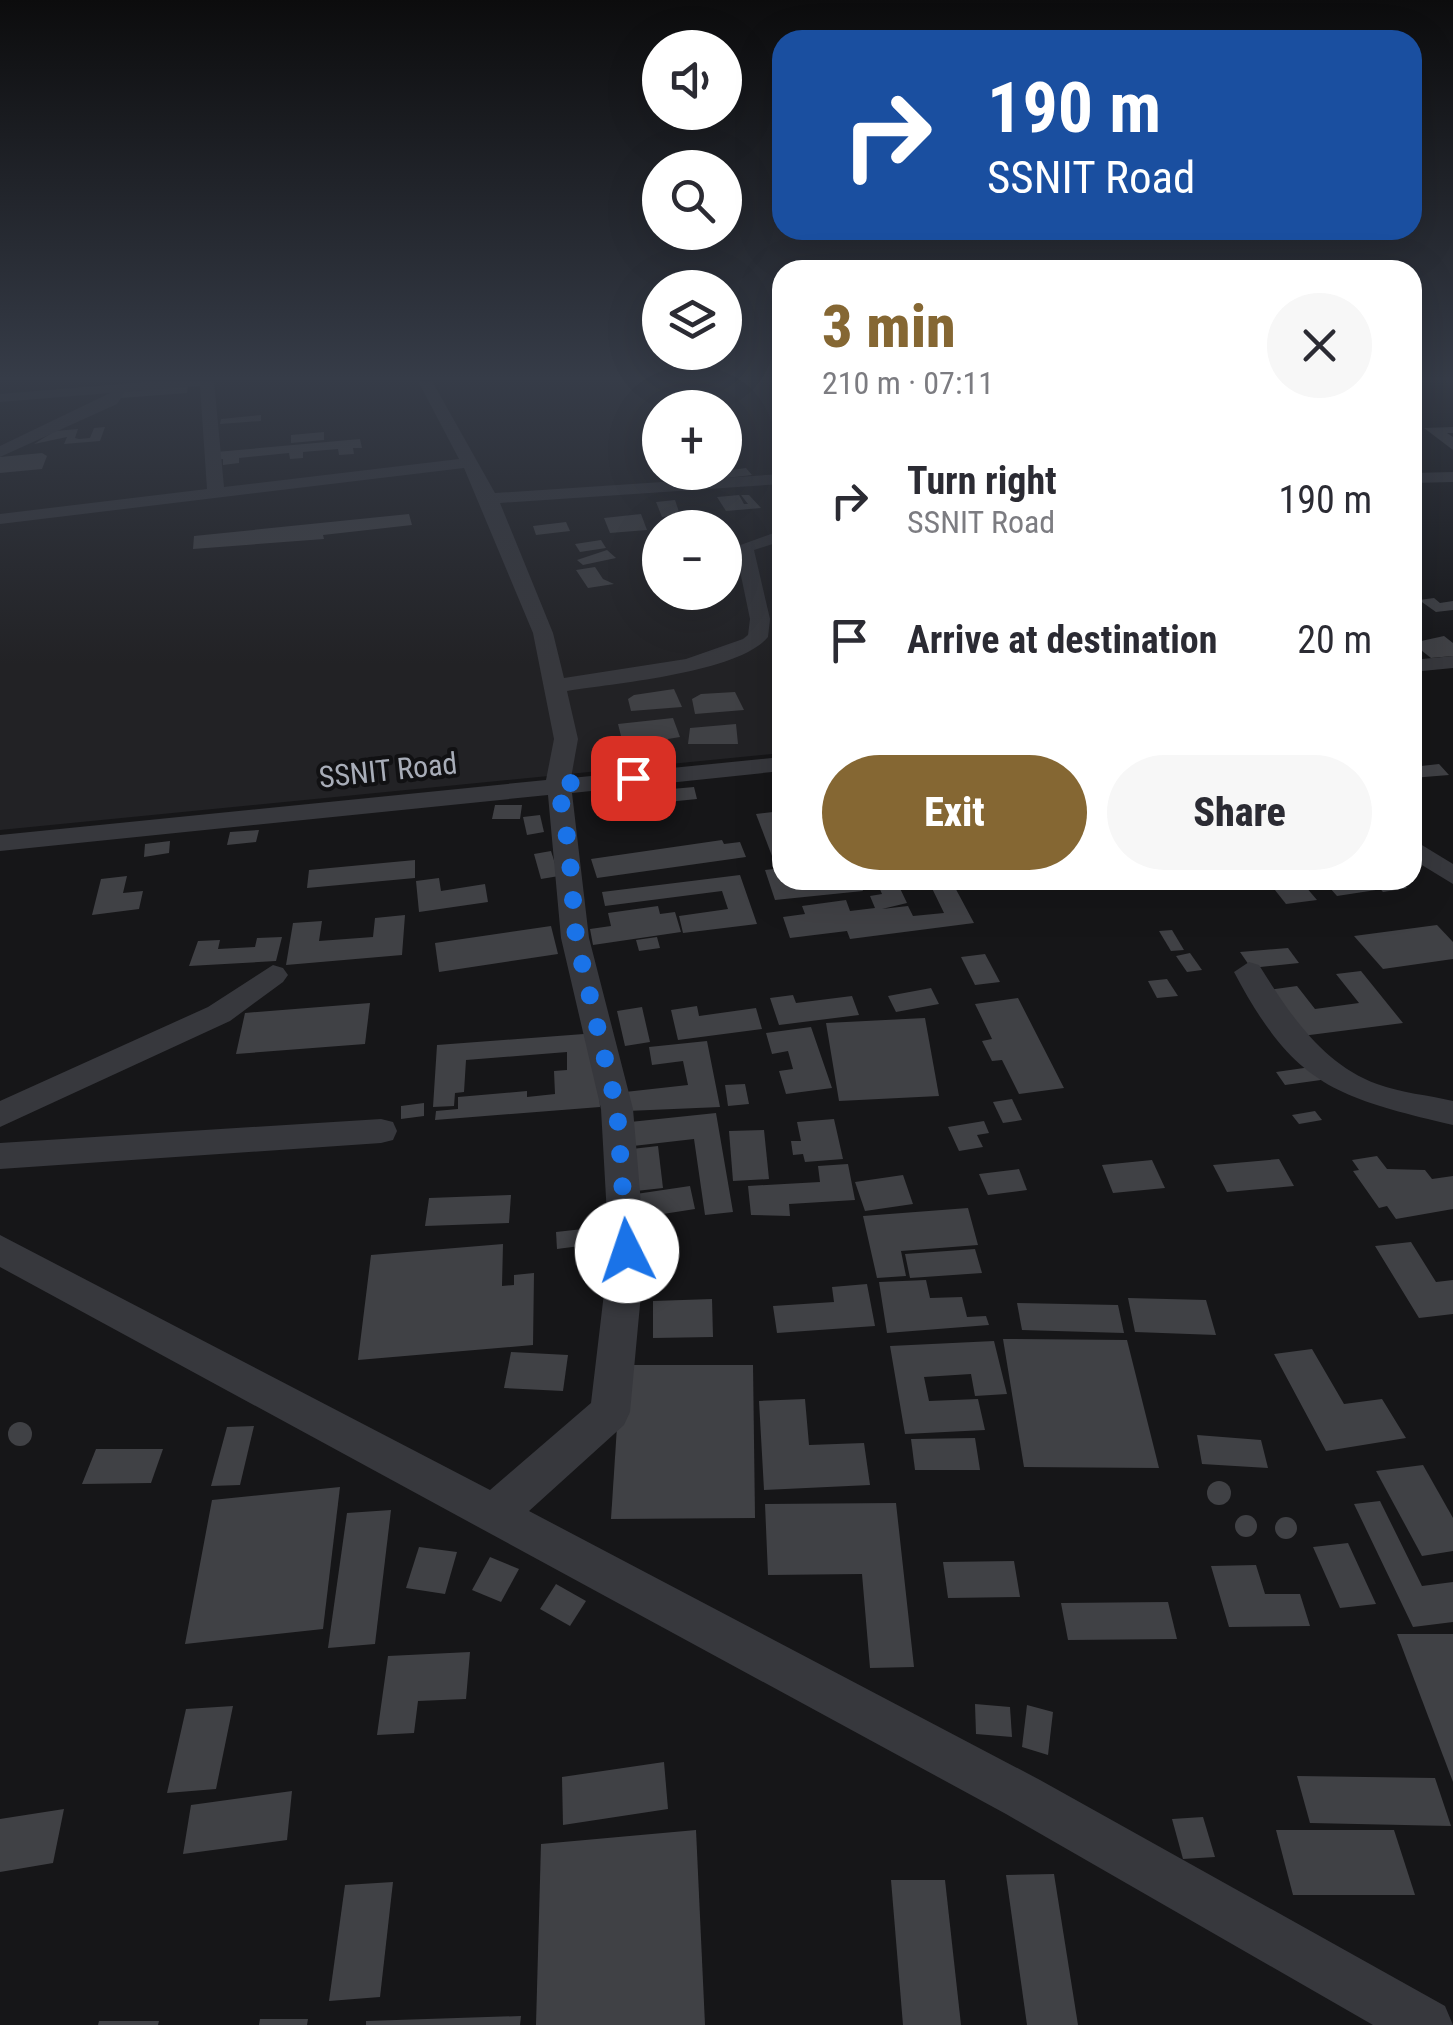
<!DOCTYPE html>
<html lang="en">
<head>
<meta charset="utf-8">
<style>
	body { margin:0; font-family:"Roboto Condensed",sans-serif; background:#f7f7f7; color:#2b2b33; height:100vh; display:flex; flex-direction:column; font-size:38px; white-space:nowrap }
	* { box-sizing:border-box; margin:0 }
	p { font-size:32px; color:#7c7c81 }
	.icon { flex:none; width:55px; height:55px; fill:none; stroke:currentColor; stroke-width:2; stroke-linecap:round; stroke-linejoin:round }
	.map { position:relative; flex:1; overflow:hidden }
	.details { position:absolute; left:772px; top:260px; width:650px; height:630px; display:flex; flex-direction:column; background:#fff; border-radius:30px; box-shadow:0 10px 40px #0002 }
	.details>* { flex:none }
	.guide { position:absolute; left:772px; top:30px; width:650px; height:210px; border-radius:30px; box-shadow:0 10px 40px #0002; background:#1a4fa0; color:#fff; overflow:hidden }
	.controls { position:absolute; left:642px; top:30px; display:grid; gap:20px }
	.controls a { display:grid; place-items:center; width:100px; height:100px; border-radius:50%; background:#fff; box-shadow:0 10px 40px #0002; font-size:50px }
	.pin { position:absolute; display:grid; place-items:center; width:85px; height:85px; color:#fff; margin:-42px; border-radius:20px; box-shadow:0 5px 15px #0006 }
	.me { position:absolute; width:110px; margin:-55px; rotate:356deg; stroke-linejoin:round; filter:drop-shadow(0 0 8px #0008) }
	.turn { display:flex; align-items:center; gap:35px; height:210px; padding:0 50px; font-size:45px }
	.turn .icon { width:130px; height:130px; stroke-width:2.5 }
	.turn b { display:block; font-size:70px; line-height:85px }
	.round { display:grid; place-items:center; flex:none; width:105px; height:105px; border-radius:52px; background:#f7f7f7 }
	.overview { display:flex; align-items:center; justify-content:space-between; height:170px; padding:0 50px }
	h1 { font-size:60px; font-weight:800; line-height:75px; color:#856733 }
	.button { display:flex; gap:20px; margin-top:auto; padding:20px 50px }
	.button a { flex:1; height:115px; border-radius:60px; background:#856733; color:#fff; font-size:40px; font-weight:800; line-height:115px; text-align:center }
	.button a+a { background:#f7f7f7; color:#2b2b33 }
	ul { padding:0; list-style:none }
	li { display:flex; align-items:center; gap:30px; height:140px; padding:0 50px }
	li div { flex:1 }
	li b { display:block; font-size:38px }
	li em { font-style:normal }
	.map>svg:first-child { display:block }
</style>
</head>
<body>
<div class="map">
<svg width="1453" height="2025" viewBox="0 0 1453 2025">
	<rect width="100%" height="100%" fill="#161618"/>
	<!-- built -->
	<path fill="#222225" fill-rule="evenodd" d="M 0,381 L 782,381 L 782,753 L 0,830 ZM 660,408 L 725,408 L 725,472 L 660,472 ZM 660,528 L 725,528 L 725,592 L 660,592 Z"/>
	<!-- building -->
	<g fill="#404145">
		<polygon points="188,386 187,393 121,398 122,392"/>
		<polygon points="261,415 261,421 220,424 221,419"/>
		<polygon points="105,427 100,441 64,444 67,437 34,444 55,431 78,429 75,438 79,439 90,438 94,428"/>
		<polygon points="1453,427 1453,433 1447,433 1453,437 1453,450 1424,428"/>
		<polygon points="324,432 324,440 291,443 291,435"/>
		<polygon points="360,439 362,448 353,448 354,454 339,455 338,449 303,452 303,458 290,459 289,453 239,458 239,463 223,465 223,459 216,460 216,452"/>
		<polygon points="42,453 47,456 42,469 0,473 0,457"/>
		<polygon points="746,468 752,475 701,481 696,475"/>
		<polygon points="739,495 744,504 748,504 741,495 749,495 761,508 726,511 717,497"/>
		<polygon points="675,500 680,515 662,517 656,502"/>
		<polygon points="409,514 412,525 323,535 324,539 193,549 194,536"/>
		<polygon points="641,514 647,530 610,533 604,518"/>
		<polygon points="566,522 570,531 536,535 533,526"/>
		<polygon points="601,540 606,548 580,552 575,544"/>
		<polygon points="607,550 616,558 583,565 577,560"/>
		<polygon points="595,567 603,579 614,584 588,588 576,570"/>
		<polygon points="1434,598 1440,603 1453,601 1453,610 1436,612 1419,600"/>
		<polygon points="1444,636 1453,643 1453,656 1431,658 1412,643"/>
		<polygon points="674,689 682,707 631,711 628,699 634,695"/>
		<polygon points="735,692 744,710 695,714 692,699 701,694"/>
		<polygon points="673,718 680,737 632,745 631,739 622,740 618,724"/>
		<polygon points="736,724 738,744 688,744 690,728"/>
		<polygon points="1412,757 1421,766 1439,764 1449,775 1412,778"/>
		<polygon points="694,787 697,799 618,807 615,794"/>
		<polygon points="495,805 522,805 520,819 492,819"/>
		<polygon points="782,811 782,855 772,856 756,814"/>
		<polygon points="540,815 544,832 527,835 523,817"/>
		<polygon points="259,830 256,842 227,845 230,832"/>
		<polygon points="722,840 724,844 740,842 746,857 597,878 591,859"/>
		<polygon points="170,841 169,853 144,857 145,844"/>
		<polygon points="551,851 559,876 541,879 534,854"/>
		<polygon points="415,860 415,878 307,888 309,870"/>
		<polygon points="782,868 782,880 859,880 863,891 775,900 765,870"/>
		<polygon points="740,875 757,924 683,933 679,916 728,909 722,891 605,906 602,892"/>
		<polygon points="127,876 123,893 143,891 139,909 92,915 101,879"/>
		<polygon points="439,878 441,891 485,884 488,902 419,912 416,881"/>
		<polygon points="876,880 896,880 907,903 882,909 908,906 913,916 944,913 928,880 951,880 974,923 850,939 847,931 790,938 783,917 805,914 802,906 846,900 850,911 875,908 870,896 882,894"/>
		<polygon points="1267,880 1300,880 1317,900 1286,904"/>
		<polygon points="1323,880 1366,880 1376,890 1337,896"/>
		<polygon points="1372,880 1399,880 1407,888 1383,892"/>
		<polygon points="658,906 660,914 675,912 681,932 593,945 590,929 611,926 608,913"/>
		<polygon points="405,915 402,955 286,965 293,923 322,921 319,941 373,937 375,918"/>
		<polygon points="1437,925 1453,942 1453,959 1383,969 1354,936"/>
		<polygon points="551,926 558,954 439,972 435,943"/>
		<polygon points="1172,930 1184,950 1171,951 1159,931"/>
		<polygon points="282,937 276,961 189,966 198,941 220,940 218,949 255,947 257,938"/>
		<polygon points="657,937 660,948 639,951 636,940"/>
		<polygon points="1288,948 1299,963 1251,968 1240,952"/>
		<polygon points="1190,953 1202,970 1187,972 1176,956"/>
		<polygon points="985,954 1000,982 975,985 961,957"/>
		<polygon points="1361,971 1403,1023 1302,1036 1268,990 1297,986 1315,1009 1359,1003 1336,974"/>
		<polygon points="1167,979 1178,996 1157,998 1148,981"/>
		<polygon points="931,988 939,1004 896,1012 888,996"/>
		<polygon points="793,995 796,1003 852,996 859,1015 779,1025 770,998"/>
		<polygon points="1018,998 1064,1088 1019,1094 1002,1060 992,1061 982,1041 992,1039 975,1004"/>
		<polygon points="370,1003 365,1044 236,1054 245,1013"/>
		<polygon points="697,1006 699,1016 756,1008 762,1029 678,1040 671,1010"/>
		<polygon points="642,1007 650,1042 625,1046 617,1011"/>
		<polygon points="925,1018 939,1096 839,1101 826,1023"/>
		<polygon points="811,1027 832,1088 786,1094 779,1071 793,1069 788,1051 772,1054 766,1033"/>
		<polygon points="597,1033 600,1107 435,1120 436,1111 458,1109 458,1097 527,1091 527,1097 555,1094 554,1071 567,1070 567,1052 466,1060 464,1092 455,1093 454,1106 433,1107 437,1045"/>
		<polygon points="707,1041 720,1107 627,1111 625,1092 688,1085 683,1061 652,1065 649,1047"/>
		<polygon points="1318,1066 1328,1079 1285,1085 1276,1072"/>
		<polygon points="745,1084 749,1104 728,1106 725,1085"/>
		<polygon points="1012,1099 1022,1120 1003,1123 993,1102"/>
		<polygon points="424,1103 424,1116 401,1119 401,1106"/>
		<polygon points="1315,1111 1322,1120 1299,1124 1292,1115"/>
		<polygon points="716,1113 733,1212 705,1215 694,1139 633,1146 630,1122"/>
		<polygon points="834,1119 843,1159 805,1162 803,1154 793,1155 791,1141 801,1141 797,1122"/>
		<polygon points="984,1121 989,1133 977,1135 983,1147 959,1151 948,1127"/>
		<polygon points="764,1130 769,1179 733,1181 729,1131"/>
		<polygon points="658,1146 663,1188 627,1192 623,1150"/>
		<polygon points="1377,1156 1387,1169 1425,1170 1432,1179 1453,1176 1453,1209 1396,1219 1387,1206 1379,1208 1353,1171 1359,1170 1352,1160"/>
		<polygon points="1279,1159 1294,1186 1227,1192 1213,1165"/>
		<polygon points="1152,1160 1165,1188 1113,1193 1102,1165"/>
		<polygon points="848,1164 855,1200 789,1204 790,1216 751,1215 748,1186 820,1182 818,1166"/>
		<polygon points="1019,1169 1027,1190 988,1195 979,1174"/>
		<polygon points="903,1175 913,1204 865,1211 855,1182"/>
		<polygon points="690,1186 695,1209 663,1214 664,1221 641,1225 636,1194"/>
		<polygon points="511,1195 509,1223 425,1226 429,1198"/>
		<polygon points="968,1208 978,1245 901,1251 906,1276 877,1278 863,1216"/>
		<polygon points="601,1227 603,1243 557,1249 556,1232"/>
		<polygon points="1411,1242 1436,1282 1453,1280 1453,1314 1419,1318 1375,1246"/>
		<polygon points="503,1244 502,1286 514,1285 514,1275 534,1273 533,1345 358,1360 371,1255"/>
		<polygon points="975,1249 982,1273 910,1278 905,1254"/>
		<polygon points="926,1280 930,1298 962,1297 967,1317 986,1316 989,1325 887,1333 879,1282"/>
		<polygon points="867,1284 875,1326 777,1333 773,1306 834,1302 832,1287"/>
		<polygon points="1128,1298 1206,1300 1216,1335 1135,1332"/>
		<polygon points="712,1299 713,1337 653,1338 653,1301"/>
		<polygon points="1017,1303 1118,1305 1124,1333 1022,1330"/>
		<polygon points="1003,1339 1127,1340 1159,1468 1024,1467"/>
		<polygon points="994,1341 1007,1394 975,1396 971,1374 924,1377 929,1401 978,1399 985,1430 905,1434 890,1346"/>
		<polygon points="1312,1349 1344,1404 1382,1399 1406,1438 1326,1451 1274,1354"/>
		<polygon points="511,1352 568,1355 563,1391 504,1388"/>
		<polygon points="621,1365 753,1365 755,1518 611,1519"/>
		<polygon points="805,1399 809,1445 864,1443 870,1485 764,1490 759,1401"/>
		<circle cx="20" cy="1434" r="12"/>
		<polygon points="254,1426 240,1485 211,1486 227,1427"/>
		<polygon points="1197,1435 1261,1440 1268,1468 1202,1464"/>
		<polygon points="975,1438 980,1470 915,1470 911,1439"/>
		<polygon points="96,1449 163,1449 151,1483 82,1484"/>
		<polygon points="1423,1465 1453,1518 1453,1551 1422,1556 1376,1471"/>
		<circle cx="1219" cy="1493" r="12"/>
		<polygon points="340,1487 323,1629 185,1644 212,1500"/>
		<polygon points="1380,1501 1422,1586 1453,1582 1453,1622 1413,1627 1354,1504"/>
		<polygon points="896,1503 914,1667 870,1668 862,1574 768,1575 765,1504"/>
		<polygon points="391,1510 375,1644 328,1648 347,1513"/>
		<circle cx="1246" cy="1526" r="11"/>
		<circle cx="1286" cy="1528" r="11"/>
		<polygon points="1348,1543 1376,1604 1340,1608 1313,1547"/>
		<polygon points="419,1547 457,1552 445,1594 406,1588"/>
		<polygon points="490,1557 519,1569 501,1602 472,1590"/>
		<polygon points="1014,1561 1020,1597 948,1598 943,1562"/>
		<polygon points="1256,1565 1265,1594 1300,1594 1310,1626 1229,1627 1211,1566"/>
		<polygon points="556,1584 586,1601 570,1626 540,1609"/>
		<polygon points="1168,1602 1177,1639 1068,1640 1061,1603"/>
		<polygon points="1397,1634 1453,1634 1453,1782"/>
		<polygon points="470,1652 466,1699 418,1701 414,1733 377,1735 388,1656"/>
		<polygon points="975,1704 1010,1707 1012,1737 976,1734"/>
		<polygon points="1027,1705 1053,1712 1048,1755 1022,1747"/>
		<polygon points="233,1706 216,1789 167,1793 186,1709"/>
		<polygon points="664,1762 668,1809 563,1825 562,1777"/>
		<polygon points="1297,1776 1435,1778 1451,1826 1310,1823"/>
		<polygon points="292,1791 287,1840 183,1854 191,1805"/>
		<polygon points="64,1809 53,1863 0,1872 0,1819"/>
		<polygon points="1203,1817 1215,1857 1183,1859 1172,1819"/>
		<polygon points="696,1830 705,2025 536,2025 541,1844"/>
		<polygon points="1276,1830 1394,1830 1415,1895 1293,1895"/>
		<polygon points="1054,1874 1078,2025 1027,2025 1006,1875"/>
		<polygon points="891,1880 945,1880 961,2025 903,2025"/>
		<polygon points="393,1882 380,1997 329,2001 345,1885"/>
		<polygon points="521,2016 520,2025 366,2025 366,2021"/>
		<polygon points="260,2019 308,2019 307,2025 259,2025"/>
		<polygon points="99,2021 159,2021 158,2025 98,2025"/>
	</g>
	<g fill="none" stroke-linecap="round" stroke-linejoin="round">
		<!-- street -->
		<g fill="#37383d" fill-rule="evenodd">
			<path d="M 157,381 L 214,381 L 224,487 L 459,459 L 418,381 L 432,381 L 495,493 L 782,474 L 782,484 L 500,503 L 553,633 L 564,678 L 686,659 L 743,639 L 748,635 L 750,619 L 735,547 L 782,530 L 782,541 L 754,550 L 770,619 L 768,637 C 738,673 614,683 567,691 L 578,739 L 571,778 L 782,757 L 782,771 L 572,793 L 589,938 L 633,1109 L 645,1251 L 630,1412 L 624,1425 L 529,1511 L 1040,1780 L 1445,2006 L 1453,2025 L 1373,2025 L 1006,1814 L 0,1267 L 0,1235 L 490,1490 L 591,1403 L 609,1251 L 601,1109 L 561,938 L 548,795 L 0,851 L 0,835 L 546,780 L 554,739 L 533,633 L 464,468 L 0,524 L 0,514 L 207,489 L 200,386 L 125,392 L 117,404 L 0,457 L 0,446 L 110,393 L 0,402 L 0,394 Z"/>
			<polygon points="1453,472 1453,482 1412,483 1412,473"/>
			<polygon points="1453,656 1453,668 1412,672 1412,660"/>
			<polygon points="1412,839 1453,864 1453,884 1412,859"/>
			<path d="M 1249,962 L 1259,965 C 1289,1013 1322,1064 1377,1084 C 1401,1093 1428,1095 1453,1101 L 1453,1125 C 1336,1097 1294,1086 1234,972 Z"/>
			<polygon points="273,965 283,968 288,975 283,982 230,1021 0,1127 0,1101 208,1007"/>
			<polygon points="381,1119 393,1122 397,1131 393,1140 381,1143 0,1169 0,1143"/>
		</g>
	</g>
	<!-- sky -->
	<linearGradient id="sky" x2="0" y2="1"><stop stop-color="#0c0c0d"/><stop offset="0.57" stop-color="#363c48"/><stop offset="1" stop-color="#363c48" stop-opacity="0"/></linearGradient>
	<rect width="1453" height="664" fill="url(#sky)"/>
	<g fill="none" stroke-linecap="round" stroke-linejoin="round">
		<!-- route -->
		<polyline stroke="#1a73e8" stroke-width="18" stroke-dasharray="0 32.4" points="627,1251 617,1109 576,938 569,849 558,784 633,778"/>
	</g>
	<g text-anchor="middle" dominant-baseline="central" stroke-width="8" stroke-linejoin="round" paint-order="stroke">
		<!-- street labels -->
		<g font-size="30" fill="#a8adb8" stroke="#111113">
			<text transform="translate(388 770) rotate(-6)">SSNIT Road</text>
		</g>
	</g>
</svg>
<div class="controls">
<a><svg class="icon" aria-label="sound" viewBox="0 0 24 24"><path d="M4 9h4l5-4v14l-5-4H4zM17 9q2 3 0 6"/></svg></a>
<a><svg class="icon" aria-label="search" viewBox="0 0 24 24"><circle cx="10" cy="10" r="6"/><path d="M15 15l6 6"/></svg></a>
<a><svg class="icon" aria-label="layers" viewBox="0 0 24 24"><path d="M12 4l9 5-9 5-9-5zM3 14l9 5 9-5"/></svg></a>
<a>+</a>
<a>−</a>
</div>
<div class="pin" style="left:633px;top:778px;background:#d93025"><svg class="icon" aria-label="arrive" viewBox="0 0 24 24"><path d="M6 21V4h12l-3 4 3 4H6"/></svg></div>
<svg class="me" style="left:627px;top:1251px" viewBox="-20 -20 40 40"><circle r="19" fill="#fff"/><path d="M0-13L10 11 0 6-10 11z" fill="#1a73e8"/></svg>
<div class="guide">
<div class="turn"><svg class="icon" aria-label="right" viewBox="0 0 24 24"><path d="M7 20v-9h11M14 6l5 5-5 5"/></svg><div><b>190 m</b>SSNIT Road</div></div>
</div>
<section class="details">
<div class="overview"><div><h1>3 min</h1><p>210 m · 07:11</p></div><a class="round"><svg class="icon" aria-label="close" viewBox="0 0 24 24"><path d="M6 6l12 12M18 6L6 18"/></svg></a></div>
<ul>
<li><svg class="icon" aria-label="right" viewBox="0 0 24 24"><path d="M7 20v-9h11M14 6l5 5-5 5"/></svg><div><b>Turn right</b><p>SSNIT Road</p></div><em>190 m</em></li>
<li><svg class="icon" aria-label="arrive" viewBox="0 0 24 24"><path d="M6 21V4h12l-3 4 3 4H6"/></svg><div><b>Arrive at destination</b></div><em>20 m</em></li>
</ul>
<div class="button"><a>Exit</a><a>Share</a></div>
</section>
</div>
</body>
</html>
